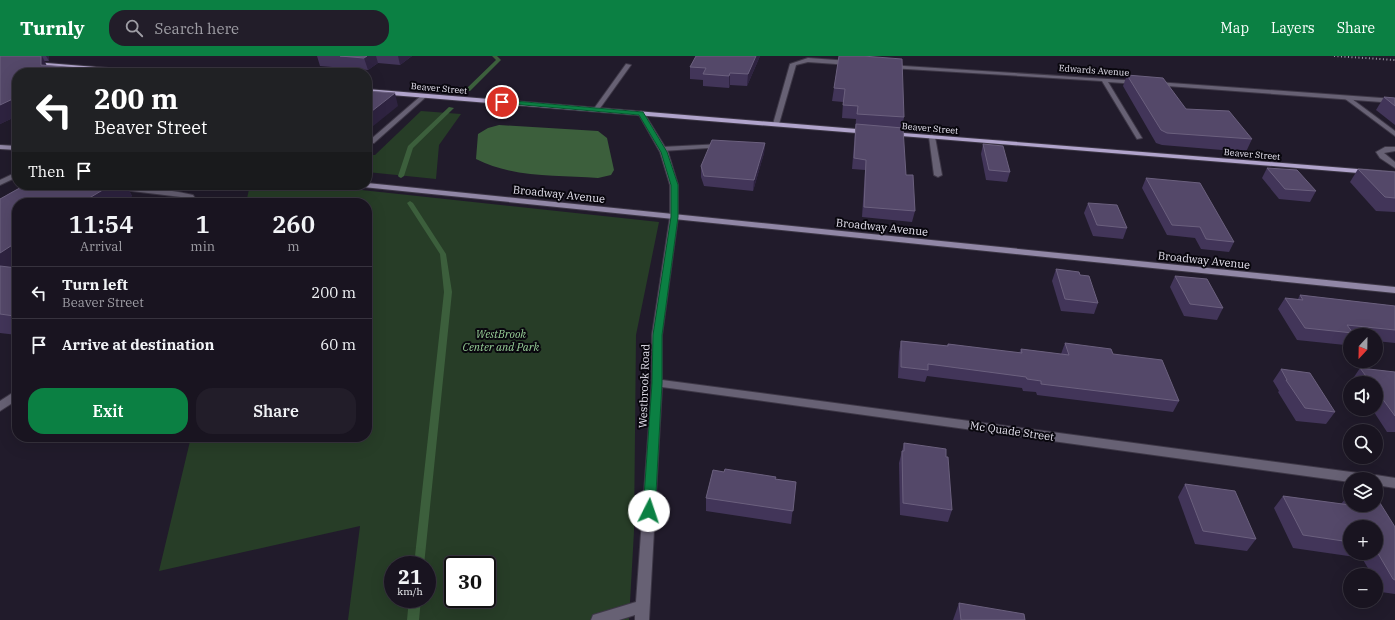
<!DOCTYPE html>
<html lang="en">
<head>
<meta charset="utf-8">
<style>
	body { margin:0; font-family:"IBM Plex Serif",serif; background:#221d29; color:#f1f3f6; height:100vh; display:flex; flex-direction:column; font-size:15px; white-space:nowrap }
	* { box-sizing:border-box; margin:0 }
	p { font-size:13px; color:#9f9ea5 }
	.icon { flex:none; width:22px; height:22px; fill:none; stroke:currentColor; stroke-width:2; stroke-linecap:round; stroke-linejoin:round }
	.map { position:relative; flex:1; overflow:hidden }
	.panel { position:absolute; left:12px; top:142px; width:360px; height:244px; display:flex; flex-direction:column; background:#191420; border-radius:16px; box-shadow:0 4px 16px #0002,0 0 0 1px #37333e }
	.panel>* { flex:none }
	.hud { position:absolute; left:12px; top:12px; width:360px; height:122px; border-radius:16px; box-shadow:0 4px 16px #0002,0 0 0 1px #37333e; background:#202124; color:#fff; overflow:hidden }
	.needle { width:26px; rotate:202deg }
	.fabs { position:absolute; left:1343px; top:272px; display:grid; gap:8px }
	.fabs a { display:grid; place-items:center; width:40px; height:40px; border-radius:50%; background:#191420; box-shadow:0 4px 16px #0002,0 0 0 1px #37333e; font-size:20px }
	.speed { position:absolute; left:384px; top:500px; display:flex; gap:8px; font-size:20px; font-weight:700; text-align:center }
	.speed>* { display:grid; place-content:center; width:52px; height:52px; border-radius:50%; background:#191420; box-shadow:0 4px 16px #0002,0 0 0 1px #37333e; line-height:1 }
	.speed small { font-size:10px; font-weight:400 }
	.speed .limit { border:2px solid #111; border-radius:6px; background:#fff; color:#111 }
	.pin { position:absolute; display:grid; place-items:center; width:34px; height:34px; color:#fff; margin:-17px; border:2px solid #fff; border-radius:50%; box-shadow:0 1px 4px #0007 }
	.me { position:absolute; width:44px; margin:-22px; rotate:4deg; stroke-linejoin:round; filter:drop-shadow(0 0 3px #0008) }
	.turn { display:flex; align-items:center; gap:14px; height:84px; padding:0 16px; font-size:18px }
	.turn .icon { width:52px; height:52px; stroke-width:2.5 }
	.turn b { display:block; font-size:28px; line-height:34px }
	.then { display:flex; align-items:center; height:38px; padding:0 16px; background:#0003; gap:8px; font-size:15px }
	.eta { display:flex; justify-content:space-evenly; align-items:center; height:68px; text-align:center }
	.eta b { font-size:24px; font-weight:600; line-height:28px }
	.action { display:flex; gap:8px; margin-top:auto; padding:8px 16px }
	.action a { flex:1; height:46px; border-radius:16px; background:#0b8043; color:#fff; font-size:16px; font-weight:600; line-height:46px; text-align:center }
	.action a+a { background:#221d29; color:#f1f3f6 }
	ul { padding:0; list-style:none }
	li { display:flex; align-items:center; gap:12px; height:52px; padding:0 16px; border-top:1px solid #37333e }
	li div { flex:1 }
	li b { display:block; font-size:15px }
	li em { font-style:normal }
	header { display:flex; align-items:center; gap:24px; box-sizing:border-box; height:56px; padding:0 20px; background:#0b8043; color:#fff }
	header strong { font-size:19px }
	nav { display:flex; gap:22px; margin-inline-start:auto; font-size:14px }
	.search { width:280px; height:36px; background:#221d29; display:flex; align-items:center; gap:10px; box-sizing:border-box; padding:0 14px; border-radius:16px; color:#9f9ea5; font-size:15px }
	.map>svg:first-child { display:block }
</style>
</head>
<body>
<header>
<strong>Turnly</strong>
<div class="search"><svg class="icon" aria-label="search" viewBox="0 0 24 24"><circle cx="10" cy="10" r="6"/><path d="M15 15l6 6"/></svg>Search here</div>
<nav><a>Map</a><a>Layers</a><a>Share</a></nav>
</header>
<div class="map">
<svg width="1395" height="564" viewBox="0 0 1395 564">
	<rect width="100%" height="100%" fill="#211b2b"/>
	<!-- green -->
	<g fill="#273d27" fill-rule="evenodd">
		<polygon points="421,55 461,58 439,89 436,123 367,116 367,99 375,99"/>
		<path d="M 250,129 L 315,129 L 659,166 L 636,279 L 634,475 L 629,564 L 348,564 L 360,470 L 159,515 L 191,381 L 367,381 L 367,147 L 246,147 ZM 393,509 L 427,509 L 427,543 L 393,543 ZM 453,509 L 487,509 L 487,543 L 453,543 Z"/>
	</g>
	<!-- water -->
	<path fill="#3c5f3c" d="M 499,69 L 598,75 L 607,82 L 614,114 L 611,119 L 598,122 C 558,119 513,122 476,103 L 478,78 L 488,72 Z"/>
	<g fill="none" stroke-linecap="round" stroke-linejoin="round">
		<!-- stream -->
		<g fill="#3c5f3c" fill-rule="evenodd">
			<polygon points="492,0 497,0 501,4 470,35 466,35 466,33 496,4"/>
			<polygon points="449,51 454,52 413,92 404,120 401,122 399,121 398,120 408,90"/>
			<polygon points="410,145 413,147 446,198 452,236 424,509 414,509 444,236 440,198 407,147"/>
			<polygon points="409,543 421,543 419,564 407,564"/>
		</g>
		<!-- lane casing -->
		<g stroke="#3d3746" stroke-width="2">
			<g id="lane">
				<polygon points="422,39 427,40 374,87 367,88 367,84 370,84"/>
				<polygon points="1344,40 1348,40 1395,75 1395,80 1344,42"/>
				<polygon points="932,79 935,81 942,119 938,121 934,119 929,81"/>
				<polygon points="722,88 724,89 724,91 662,95 659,93 662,91"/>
				<polygon points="1385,91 1395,91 1395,95 1384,97 1395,106 1395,112 1380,102 1376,96"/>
				<polygon points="17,116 17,121 0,129 0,124"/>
				<path d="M 95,129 C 127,129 162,132 193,139 L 197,145 L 196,147 L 188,147 L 189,145 L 187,143 L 181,141 L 99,131 Z"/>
				<polygon points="17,334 17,344 0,355 0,345"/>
			</g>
		</g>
		<!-- street casing -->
		<g stroke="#3d3746" stroke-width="2">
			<g id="street">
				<polygon points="808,2 850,5 853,7 850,9 808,6 796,9 779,68 774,69 773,68 790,8"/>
				<polygon points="626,8 631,9 598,55 594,55 593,54"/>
				<polygon points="888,9 1140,25 1141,26 1138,28 1108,26 1142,82 1137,83 1102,25 890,12 888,11"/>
				<polygon points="1156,26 1395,43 1395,47 1154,29 1154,27"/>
				<polygon points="641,55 644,57 668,96 678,129 678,161 662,279 662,324 1366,418 1371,421 1376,419 1395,422 1395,432 1376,429 1376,423 1350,423 1350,426 662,331 649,564 635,564 635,559 619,564 591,564 593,559 636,546 652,327 652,279 670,161 670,129 660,96 638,57"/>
			</g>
		</g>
		<!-- secondary casing -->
		<g stroke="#3d3746" stroke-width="2">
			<g id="secondary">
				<polygon points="0,89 17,90 17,94 0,93"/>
				<polygon points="367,127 1395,231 1395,237 363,131 362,129 367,129"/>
			</g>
		</g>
		<!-- primary casing -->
		<g stroke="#3d3746" stroke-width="2">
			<g id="primary">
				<polygon points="34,6 146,15 149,17 125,17 32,9 32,7"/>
				<polygon points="367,33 869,74 872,76 869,78 367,37"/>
				<polygon points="891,76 1395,116 1395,120 889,79 889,77"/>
			</g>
		</g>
		<!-- lane -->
		<use href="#lane" fill="#676174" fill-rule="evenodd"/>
		<!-- street -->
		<use href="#street" fill="#676174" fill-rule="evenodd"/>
		<!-- secondary -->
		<use href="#secondary" fill="#9187a6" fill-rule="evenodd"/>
		<!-- primary -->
		<use href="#primary" fill="#b1a4cc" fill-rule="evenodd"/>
		<!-- rail -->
		<polyline stroke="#9a96a4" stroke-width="2" stroke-dasharray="1 2.5" stroke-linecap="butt" points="1334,0 1395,4"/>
	</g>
	<!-- wall -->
	<g fill="#423559" fill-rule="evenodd">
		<polygon points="0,0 49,0 49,5 45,5 17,17 17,60 0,68"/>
		<polygon points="317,0 412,0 400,9 378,7 368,14 320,10"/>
		<polygon points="696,0 760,0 747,30 730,29 729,32 703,30 703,24 690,23 690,11"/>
		<polygon points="839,0 904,61 902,72 906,119 915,155 912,166 862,161 865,114 852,113 856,63 842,62 843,46 832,45"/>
		<polygon points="1127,19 1186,53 1252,83 1246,96 1162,89 1156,87 1123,30"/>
		<polygon points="1384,41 1395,42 1395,69 1376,54"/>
		<polygon points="765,87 764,97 753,135 704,130 701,121 701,110"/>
		<polygon points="983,88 1010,116 1007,126 986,124 981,98"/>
		<polygon points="1267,112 1316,135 1310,146 1279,143 1262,122"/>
		<polygon points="1358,113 1395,116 1395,156 1376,155 1350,126"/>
		<polygon points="1146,122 1234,186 1229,196 1201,193 1195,182 1167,179 1142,132"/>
		<polygon points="25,129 126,129 132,140 121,147 17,147 17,279 0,277 0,143"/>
		<polygon points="1088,147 1127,172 1123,183 1093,180 1084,157"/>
		<polygon points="1056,213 1080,219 1098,247 1094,258 1061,255 1052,225"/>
		<polygon points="1175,220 1223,252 1217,264 1184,260 1170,231"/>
		<polygon points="1300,239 1395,250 1395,287 1376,285 1376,279 1350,279 1350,282 1345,289 1297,284 1278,253 1285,242 1298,243"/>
		<polygon points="901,285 947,290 948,288 1019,297 1021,293 1061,298 1065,287 1113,298 1179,345 1173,356 1037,339 1036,336 1023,335 1022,332 927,320 925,326 898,322 899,296"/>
		<polygon points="1360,312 1395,316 1395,376 1387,376 1372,353 1376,353 1376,327 1354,327 1352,324"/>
		<polygon points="1281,313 1335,356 1326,368 1296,365 1278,336 1279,335 1273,325"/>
		<polygon points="904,387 952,454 948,466 900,459 899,407"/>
		<polygon points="776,423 796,426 791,468 706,455 706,442"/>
		<polygon points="1185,428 1256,483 1247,495 1195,488 1178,441"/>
		<path d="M 1283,440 L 1341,448 L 1346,442 L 1395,471 L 1395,538 L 1381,536 L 1376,526 L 1376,519 L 1372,519 L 1362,502 L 1293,492 L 1274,452 ZM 1350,471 L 1376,471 L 1376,497 L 1350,497 Z"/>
		<polygon points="959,547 1025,564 953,564"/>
	</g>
	<!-- shaded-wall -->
	<g fill="#2e2340">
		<polygon points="41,0 42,0 48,12 41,9"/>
		<polygon points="46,0 49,0 49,5"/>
		<polygon points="367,0 376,0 378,7 368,14 364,2"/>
		<polygon points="398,0 412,0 400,9"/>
		<polygon points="756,0 760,0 747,30 748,18"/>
		<polygon points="730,17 730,29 729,32 729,20"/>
		<polygon points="395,37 398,50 367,75 367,59"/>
		<polygon points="17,41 17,60 0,68 0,49"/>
		<polygon points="765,87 764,97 753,135 754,124"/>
		<polygon points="111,129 126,129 132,140 121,147 81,147"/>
		<polygon points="17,186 17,213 0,224 0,197"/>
		<polygon points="17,258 17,265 14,260"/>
	</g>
	<!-- building -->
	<g fill="#544869" stroke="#6b607e">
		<polygon points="0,0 41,0 41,9 144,17 17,17 17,41 0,49"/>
		<polygon points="340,0 367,0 364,2"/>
		<polygon points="696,0 756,0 748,18 730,17 729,20 703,18 706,12 690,11"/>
		<polygon points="839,0 863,0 902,3 904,61 857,58 858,50 843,49 845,33 834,32"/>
		<polygon points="1127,19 1163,22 1186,53 1229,55 1252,83 1167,77 1161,74"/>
		<polygon points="367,35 395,37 367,59"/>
		<polygon points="1384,41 1395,42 1395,50"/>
		<polygon points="856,68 903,72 906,119 913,119 915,155 864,151 866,104 854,102"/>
		<polygon points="712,84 765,87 754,124 704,120 701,110"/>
		<polygon points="983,88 1003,90 1010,116 989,114"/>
		<polygon points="1267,112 1297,114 1316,135 1285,133"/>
		<polygon points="1358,113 1395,116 1395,142 1385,141"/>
		<polygon points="1146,122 1200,127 1234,186 1206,183 1200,171 1172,169"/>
		<polygon points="25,129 111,129 81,147 17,147 17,186 0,197 0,143"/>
		<polygon points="1088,147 1117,149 1127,172 1097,169"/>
		<polygon points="0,210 17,212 17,258 14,260 0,258"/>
		<polygon points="1056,213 1079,216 1080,219 1089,220 1098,247 1065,243"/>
		<polygon points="1175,220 1207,223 1223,252 1190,248"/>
		<polygon points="1300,239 1395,250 1395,274 1347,269 1353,277 1305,272 1285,242 1303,244"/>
		<polygon points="901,285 948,290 948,288 1022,297 1021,293 1069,299 1065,287 1111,293 1113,298 1162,304 1179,345 1041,328 1041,325 1027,323 1026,321 928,308 928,314 901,311"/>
		<polygon points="1360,312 1395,316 1395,360 1376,334 1376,327 1371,327"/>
		<polygon points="1281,313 1310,317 1335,356 1305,352 1286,324 1287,324"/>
		<polygon points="904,387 946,393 946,401 948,401 952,454 903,447 902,395 904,395"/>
		<polygon points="725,413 776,421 775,423 796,426 793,455 706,442 713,414 724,416"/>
		<polygon points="1185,428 1235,435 1256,483 1203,475"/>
		<polygon points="1283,440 1350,449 1346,442 1350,443 1350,449 1376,449 1376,447 1380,447 1395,471 1395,524 1393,523 1376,494 1376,471 1350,471 1350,486 1303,479"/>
		<polygon points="959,547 1024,558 1025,564 961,564"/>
	</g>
	<!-- route -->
	<polygon fill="#0b8043" stroke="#07532c" points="502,44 643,56 667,96 678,129 678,161 662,279 662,327 655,455 653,458 645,458 643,455 652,327 653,279 671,161 671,129 661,96 639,59 500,47"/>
	<g text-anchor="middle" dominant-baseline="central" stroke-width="4" stroke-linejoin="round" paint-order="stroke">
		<!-- far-street labels -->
		<g font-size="9" fill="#e6e3ef" stroke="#09070e">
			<text transform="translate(1094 14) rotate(4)">Edwards Avenue</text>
			<text transform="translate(439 32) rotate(5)">Beaver Street</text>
			<text transform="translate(930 72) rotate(5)">Beaver Street</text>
			<text transform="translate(1252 98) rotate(5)">Beaver Street</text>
		</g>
		<!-- street labels -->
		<g font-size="11" fill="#e6e3ef" stroke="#09070e">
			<text transform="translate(559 138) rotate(6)">Broadway Avenue</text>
			<text transform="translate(882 171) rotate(6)">Broadway Avenue</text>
			<text transform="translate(1204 204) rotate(6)">Broadway Avenue</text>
			<text transform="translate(644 330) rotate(-88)">Westbrook Road</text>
			<text transform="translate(1012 375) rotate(8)">Mc Quade Street</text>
		</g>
		<!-- park labels -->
		<g font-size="11" font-style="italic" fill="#99d299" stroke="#09070e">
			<text x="501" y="278">WestBrook<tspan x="501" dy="13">Center and Park</tspan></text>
		</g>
	</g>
</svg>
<div class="fabs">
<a><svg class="needle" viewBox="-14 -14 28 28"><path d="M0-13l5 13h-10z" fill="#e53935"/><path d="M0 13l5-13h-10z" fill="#9f9ea5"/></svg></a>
<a><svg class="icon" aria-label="sound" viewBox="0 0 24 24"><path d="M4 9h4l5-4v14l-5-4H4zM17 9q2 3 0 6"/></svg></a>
<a><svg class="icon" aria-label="search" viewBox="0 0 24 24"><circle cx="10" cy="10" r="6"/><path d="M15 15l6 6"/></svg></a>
<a><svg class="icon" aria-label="layers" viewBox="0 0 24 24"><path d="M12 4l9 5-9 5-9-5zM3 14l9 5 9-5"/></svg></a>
<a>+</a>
<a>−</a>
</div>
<div class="speed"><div>21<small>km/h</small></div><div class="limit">30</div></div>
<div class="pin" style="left:502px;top:46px;background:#d93025"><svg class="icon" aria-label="arrive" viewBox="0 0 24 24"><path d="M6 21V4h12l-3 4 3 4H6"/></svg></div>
<svg class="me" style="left:649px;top:455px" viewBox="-20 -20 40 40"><circle r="19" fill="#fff"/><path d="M0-13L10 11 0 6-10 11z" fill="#0b8043"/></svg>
<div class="hud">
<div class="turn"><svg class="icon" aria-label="left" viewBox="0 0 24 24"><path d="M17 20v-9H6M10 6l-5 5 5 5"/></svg><div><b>200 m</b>Beaver Street</div></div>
<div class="then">Then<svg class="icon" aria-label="arrive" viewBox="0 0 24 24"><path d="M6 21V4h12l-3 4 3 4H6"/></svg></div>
</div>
<section class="panel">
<div class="eta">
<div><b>11:54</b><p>Arrival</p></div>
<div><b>1</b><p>min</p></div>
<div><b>260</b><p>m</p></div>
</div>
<ul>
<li><svg class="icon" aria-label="left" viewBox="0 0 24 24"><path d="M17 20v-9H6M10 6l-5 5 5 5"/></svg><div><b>Turn left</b><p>Beaver Street</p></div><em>200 m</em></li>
<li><svg class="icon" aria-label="arrive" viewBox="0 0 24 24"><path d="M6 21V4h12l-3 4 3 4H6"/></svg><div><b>Arrive at destination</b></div><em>60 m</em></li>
</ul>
<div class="action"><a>Exit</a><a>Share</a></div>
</section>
</div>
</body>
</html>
